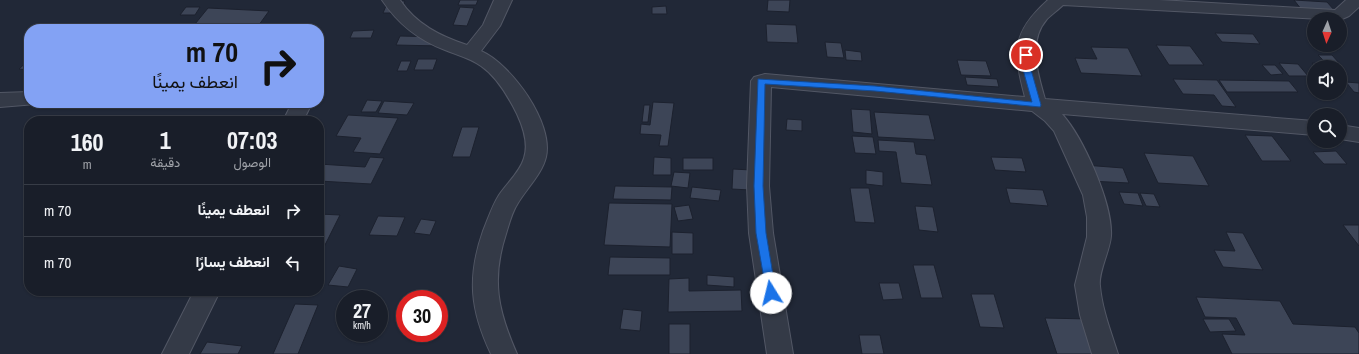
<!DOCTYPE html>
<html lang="ar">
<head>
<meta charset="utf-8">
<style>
	body { margin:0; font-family:"Archivo Narrow",Vazirmatn,sans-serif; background:#222731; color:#f1f3f6; direction:rtl; height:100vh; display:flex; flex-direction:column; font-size:15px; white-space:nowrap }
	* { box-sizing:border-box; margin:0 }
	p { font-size:13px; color:#9fa2a8 }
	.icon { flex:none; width:22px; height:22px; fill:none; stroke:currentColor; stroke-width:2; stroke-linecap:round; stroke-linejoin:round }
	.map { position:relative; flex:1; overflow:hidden; direction:ltr }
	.side { position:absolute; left:24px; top:116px; width:300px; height:180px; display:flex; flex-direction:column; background:#191e29; border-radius:16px; box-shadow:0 1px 3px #0004,0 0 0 1px #373c46; direction:rtl }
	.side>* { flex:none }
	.guide { position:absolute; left:24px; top:24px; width:300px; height:84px; border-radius:16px; box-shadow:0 1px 3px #0004,0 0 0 1px #373c46; direction:rtl; background:#83a2f4; color:#111; overflow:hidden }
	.needle { width:26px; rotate:183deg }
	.controls { position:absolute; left:1307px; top:12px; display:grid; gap:8px }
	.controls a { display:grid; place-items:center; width:40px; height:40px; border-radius:50%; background:#191e29; box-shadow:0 1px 3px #0004,0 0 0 1px #373c46; font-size:20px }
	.speed { position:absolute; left:336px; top:290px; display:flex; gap:8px; font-size:20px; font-weight:700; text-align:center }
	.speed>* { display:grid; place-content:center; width:52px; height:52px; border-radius:50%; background:#191e29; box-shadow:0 1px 3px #0004,0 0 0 1px #373c46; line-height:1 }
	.speed small { font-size:10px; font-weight:400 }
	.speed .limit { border:6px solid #d22; background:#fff; color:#111 }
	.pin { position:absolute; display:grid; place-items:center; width:34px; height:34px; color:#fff; margin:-17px; border:2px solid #fff; border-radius:50%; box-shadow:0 1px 4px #0007 }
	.me { position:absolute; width:44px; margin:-22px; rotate:351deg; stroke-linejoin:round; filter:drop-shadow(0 0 3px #0008) }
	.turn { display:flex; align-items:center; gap:14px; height:84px; padding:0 20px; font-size:18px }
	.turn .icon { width:52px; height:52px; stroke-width:2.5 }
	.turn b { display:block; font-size:28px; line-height:34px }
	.eta { display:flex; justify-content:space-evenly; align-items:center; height:68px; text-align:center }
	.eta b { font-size:24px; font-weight:700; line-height:28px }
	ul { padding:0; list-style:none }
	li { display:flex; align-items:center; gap:12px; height:52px; padding:0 20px; border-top:1px solid #373c46 }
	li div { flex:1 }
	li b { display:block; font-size:15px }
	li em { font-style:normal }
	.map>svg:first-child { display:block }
</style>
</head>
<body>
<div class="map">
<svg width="1359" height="354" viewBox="0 0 1359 354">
	<rect width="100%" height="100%" fill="#212837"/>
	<!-- building -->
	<g fill="#3d4557" stroke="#1c212e">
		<polygon points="460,0 478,0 476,5 458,5"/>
		<polygon points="768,0 790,0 789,12 767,11"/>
		<polygon points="1294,0 1327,2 1335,11 1301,9"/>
		<polygon points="388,1 405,1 400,13 383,13"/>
		<polygon points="666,6 667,14 652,14 652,7"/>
		<polygon points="186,7 200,7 195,15 180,15"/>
		<polygon points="460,7 474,8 467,26 453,25"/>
		<polygon points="208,8 269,11 256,29 191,29"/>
		<polygon points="766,24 796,25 798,43 767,42"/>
		<polygon points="374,30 371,38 350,38 353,31"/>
		<polygon points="1215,33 1253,34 1260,44 1222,42"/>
		<polygon points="400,36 444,37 440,46 396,45"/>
		<polygon points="825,42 841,43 844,58 827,57"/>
		<polygon points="1156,45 1190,46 1204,65 1169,65"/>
		<polygon points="1091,47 1128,48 1142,76 1081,73 1075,58 1097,59"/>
		<polygon points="845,50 861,52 862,61 846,60"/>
		<polygon points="1318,55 1332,55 1339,63 1326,63"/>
		<polygon points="418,59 437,59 433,70 414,70"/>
		<polygon points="29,60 29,70 19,69"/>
		<polygon points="957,60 986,61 991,76 961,75"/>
		<polygon points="401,61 411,61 407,71 397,71"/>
		<polygon points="1279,63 1298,64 1308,76 1289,76"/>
		<polygon points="1312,63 1339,65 1347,75 1340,75 1340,67 1315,67"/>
		<polygon points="1262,65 1275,65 1283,74 1271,75"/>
		<polygon points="965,77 997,79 999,87 967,85"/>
		<polygon points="1173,79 1217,80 1236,107 1222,106 1214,95 1183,94"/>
		<polygon points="1219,80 1289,81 1298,92 1227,92"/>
		<polygon points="1346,82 1359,83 1359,93 1354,92"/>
		<polygon points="367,100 382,101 376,112 361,112"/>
		<polygon points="384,101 414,103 407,115 378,113"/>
		<polygon points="653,102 674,103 668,146 659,146 661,135 640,134 641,124 650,125"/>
		<polygon points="644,105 650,105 648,122 642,122"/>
		<polygon points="851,109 870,110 872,134 853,132"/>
		<polygon points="874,112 929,115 935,140 878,137"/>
		<polygon points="348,115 398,118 380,154 353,152 361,138 336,136"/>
		<polygon points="787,119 802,120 802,131 786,130"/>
		<polygon points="462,127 479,127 470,157 452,157"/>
		<polygon points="1245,135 1272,136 1291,161 1262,161"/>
		<polygon points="852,136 873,137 876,154 855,153"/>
		<polygon points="878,140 914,142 916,154 926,155 932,185 901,183 896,152 879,151"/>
		<polygon points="1336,151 1347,164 1324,164 1313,152"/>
		<polygon points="1144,153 1193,156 1209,186 1158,183"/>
		<polygon points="370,157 384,158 371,184 319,181 319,164 365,167"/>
		<polygon points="654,157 671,158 671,175 653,175"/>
		<polygon points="991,157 1022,158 1026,172 995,170"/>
		<rect x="683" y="158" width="30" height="12"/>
		<polygon points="1084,165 1123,168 1129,183 1089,181"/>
		<polygon points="733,169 751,170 750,190 732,189"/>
		<polygon points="866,170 883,172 883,186 866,184"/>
		<polygon points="674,172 690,173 688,188 671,186"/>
		<polygon points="615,186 672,187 671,200 613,199"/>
		<polygon points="692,187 721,190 719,201 690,198"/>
		<polygon points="850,188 869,188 875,223 855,222"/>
		<polygon points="1006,188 1043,190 1048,206 1010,203"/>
		<polygon points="1119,192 1138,193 1143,206 1124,204"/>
		<polygon points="1140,193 1154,194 1160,207 1146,206"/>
		<polygon points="609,203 672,204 670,247 604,245"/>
		<polygon points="689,205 693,219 678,221 674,207"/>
		<polygon points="915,206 933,207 938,232 919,230"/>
		<polygon points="319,214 340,215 319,257"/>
		<polygon points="378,216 405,217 397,236 369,235"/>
		<polygon points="421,219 436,221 430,235 414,233"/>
		<polygon points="1343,225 1359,225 1359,246"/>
		<polygon points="672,232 693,233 693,254 672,254"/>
		<polygon points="1226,232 1243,233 1263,270 1223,267 1214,250 1235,251"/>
		<polygon points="610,257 670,258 670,275 608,275"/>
		<polygon points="913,265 934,265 943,298 921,298"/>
		<polygon points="339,266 357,269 348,287 328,285"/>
		<polygon points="707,275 734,277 734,287 707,285"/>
		<polygon points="689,278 689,291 741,290 742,311 668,312 669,279"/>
		<polygon points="879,283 899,283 903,299 883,300"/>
		<polygon points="971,294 994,294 1004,328 980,327"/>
		<polygon points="1196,297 1280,301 1293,324 1355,327 1359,333 1359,354 1232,354 1222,334 1245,335 1236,318 1205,317"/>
		<polygon points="295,304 318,305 298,354 273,354"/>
		<polygon points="623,309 642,311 640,331 620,329"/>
		<polygon points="1045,318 1088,319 1101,354 1057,354"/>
		<polygon points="1203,319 1229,319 1236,331 1210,332"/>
		<rect x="669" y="324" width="21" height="30"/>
		<polygon points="859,335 880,335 884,354 862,354"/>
		<polygon points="207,342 242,346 238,354 200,354"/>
	</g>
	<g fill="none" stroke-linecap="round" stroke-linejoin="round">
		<!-- street casing -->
		<g stroke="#525765" stroke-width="2">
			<g id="street">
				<path d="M 382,0 L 400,0 C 416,24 440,36 467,45 L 483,25 L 494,0 L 512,0 L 500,26 L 481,51 C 511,64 554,123 546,157 C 542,174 527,188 518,203 C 512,212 509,224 506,234 C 491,280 498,311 517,354 L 491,354 C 470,310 467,277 483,231 C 488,219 492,206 499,195 C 507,183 520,172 524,158 C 529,143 523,127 517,114 C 508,96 497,77 481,66 C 470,58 457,55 445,50 C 418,40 398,24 382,0 Z"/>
				<path d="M 1048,0 L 1159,0 L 1335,10 L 1346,0 L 1359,0 L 1359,7 L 1349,16 L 1340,20 L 1063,5 C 1058,10 1052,14 1047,19 C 1027,42 1038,74 1045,99 L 1314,121 L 1314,135 L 1062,114 C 1083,137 1113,204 1111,236 C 1110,251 1098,272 1100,286 C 1102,309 1111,332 1118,354 L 1092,354 L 1080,315 L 1075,285 L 1087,237 L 1087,217 L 1083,195 L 1054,131 L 1045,121 L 1032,111 L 771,87 L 769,186 L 773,233 L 793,354 L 767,354 L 749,233 L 747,186 L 751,81 L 754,77 L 765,74 L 1025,97 C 1013,52 1011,33 1048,0 Z"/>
				<polygon points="29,92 29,103 36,104 0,107 0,93"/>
				<polygon points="292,103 312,103 303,121 283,121"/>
				<polygon points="1340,125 1359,128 1359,142 1340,139"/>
				<polygon points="194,291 220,291 189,354 162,354"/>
			</g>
		</g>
		<!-- street -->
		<use href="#street" fill="#343a47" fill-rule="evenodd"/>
	</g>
	<!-- route -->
	<polygon fill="#1a73e8" stroke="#114b97" points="1023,53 1030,55 1030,66 1041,105 1040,107 875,91 765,84 763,186 766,233 776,293 771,298 767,296 756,233 754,186 758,79 875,86 1032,102 1022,66"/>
</svg>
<div class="controls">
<a><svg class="needle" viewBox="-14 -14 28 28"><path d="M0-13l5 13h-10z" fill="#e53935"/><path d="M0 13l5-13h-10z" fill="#9fa2a8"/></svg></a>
<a><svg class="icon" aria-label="sound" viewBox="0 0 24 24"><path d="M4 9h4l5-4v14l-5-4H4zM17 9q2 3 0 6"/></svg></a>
<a><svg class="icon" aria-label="search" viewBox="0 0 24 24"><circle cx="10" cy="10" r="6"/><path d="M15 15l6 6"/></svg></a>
</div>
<div class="speed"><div>27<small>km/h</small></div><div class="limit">30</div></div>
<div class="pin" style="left:1026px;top:55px;background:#d93025"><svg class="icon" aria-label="arrive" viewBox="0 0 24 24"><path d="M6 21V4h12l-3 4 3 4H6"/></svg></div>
<svg class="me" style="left:771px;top:293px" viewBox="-20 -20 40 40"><circle r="19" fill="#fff"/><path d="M0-13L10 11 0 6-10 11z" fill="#1a73e8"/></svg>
<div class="guide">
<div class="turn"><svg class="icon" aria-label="right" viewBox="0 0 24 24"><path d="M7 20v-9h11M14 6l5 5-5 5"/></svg><div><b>70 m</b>انعطف يمينًا</div></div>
</div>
<section class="side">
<div class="eta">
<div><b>07:03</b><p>الوصول</p></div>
<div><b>1</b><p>دقيقة</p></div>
<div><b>160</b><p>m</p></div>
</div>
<ul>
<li><svg class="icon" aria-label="right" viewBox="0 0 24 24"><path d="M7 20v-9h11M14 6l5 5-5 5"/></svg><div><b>انعطف يمينًا</b></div><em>70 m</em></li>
<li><svg class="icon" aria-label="left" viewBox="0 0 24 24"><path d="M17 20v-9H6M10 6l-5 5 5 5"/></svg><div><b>انعطف يسارًا</b></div><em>70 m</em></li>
</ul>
</section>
</div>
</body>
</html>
